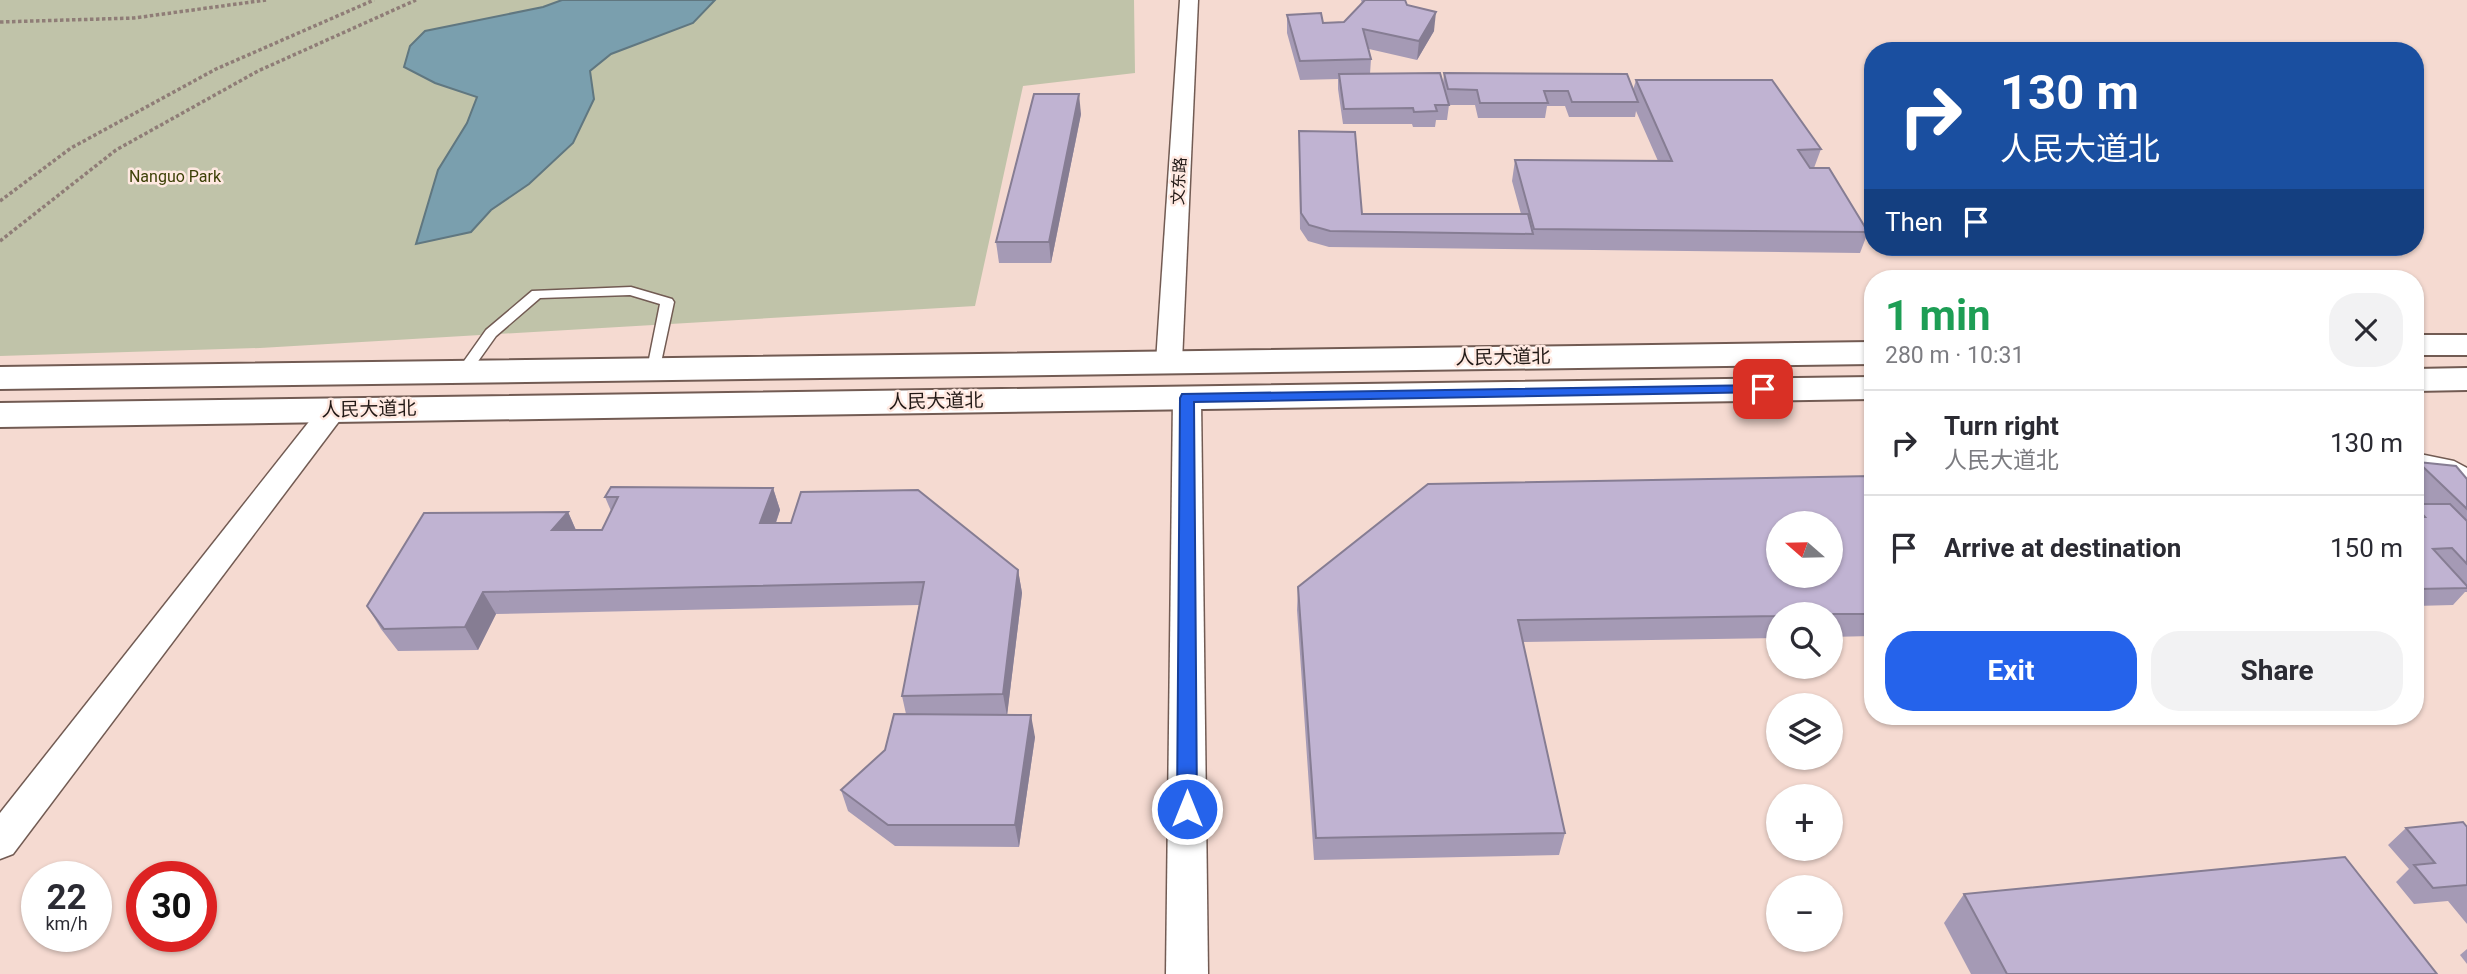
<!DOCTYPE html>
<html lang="en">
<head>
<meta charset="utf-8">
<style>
	body { margin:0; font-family:Roboto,"Noto Sans SC",sans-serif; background:#f2f2f3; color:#2b2b33; height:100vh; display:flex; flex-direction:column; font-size:26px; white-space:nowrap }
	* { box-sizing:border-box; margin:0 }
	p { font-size:23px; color:#7c7c81 }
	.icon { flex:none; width:38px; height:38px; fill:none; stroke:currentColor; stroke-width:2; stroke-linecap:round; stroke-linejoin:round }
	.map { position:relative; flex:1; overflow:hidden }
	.side { position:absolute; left:1864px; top:270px; width:560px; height:455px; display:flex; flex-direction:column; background:#fff; border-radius:28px; box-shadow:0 2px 5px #0004 }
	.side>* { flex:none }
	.hud { position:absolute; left:1864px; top:42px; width:560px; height:214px; border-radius:28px; box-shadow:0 2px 5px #0004; background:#1a4fa0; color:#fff; overflow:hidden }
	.needle { width:46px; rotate:290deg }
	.tools { position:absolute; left:1766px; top:511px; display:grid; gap:14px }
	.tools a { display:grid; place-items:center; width:77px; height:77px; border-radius:50%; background:#fff; box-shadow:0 2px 5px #0004; font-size:35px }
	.speed { position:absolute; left:21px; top:861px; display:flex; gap:14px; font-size:35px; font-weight:700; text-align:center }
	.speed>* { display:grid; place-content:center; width:91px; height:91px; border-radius:50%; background:#fff; box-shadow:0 2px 5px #0004; line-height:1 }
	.speed small { font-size:18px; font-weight:400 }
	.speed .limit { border:10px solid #d22; background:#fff; color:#111 }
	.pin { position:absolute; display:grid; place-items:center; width:60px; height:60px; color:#fff; margin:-30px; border-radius:14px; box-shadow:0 4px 10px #0006 }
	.me { position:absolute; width:77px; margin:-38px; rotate:0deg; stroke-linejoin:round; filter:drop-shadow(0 0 5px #0008) }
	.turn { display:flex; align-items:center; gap:24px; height:147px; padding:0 21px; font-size:32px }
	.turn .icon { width:91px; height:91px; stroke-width:2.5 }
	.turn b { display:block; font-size:49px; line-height:60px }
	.then { display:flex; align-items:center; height:66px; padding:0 21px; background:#0003; gap:14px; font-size:26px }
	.round { display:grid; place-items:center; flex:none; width:74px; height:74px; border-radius:28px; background:#f2f2f3 }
	.head { display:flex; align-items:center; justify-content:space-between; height:119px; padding:0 21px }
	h1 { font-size:42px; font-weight:700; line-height:52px; color:#1e9e55 }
	.primary-button { display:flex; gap:14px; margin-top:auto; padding:14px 21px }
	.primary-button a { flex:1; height:80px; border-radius:28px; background:#2563eb; color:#fff; font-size:28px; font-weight:700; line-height:80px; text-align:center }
	.primary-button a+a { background:#f2f2f3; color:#2b2b33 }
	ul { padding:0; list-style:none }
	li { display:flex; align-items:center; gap:21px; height:105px; padding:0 21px; border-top:2px solid #e1e1e2 }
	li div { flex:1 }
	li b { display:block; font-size:26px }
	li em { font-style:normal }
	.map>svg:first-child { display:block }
</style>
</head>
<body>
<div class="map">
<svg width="2467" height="974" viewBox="0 0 2467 974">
	<rect width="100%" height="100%" fill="#f5dad1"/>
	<!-- green -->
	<polygon fill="#c0c3a9" points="0,0 1134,0 1135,73 1023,86 975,306 260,348 0,356"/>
	<!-- water -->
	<polygon fill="#7a9fae" stroke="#607780" stroke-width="2" points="562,0 715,0 693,23 611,54 590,71 594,99 573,143 529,184 491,210 471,232 416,244 438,170 467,123 477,97 435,83 404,67 410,46 425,31 543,7"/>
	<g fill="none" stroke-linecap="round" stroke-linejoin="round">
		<!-- lane casing -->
		<g stroke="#725b53" stroke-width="3">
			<g id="lane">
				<polygon points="631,287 672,299 674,302 659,372 649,372 647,369 660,304 630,295 540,298 496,336 469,374 459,374 457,371 486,330 532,291"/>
				<polygon points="2415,453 2454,461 2467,468 2467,480 2445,469 2415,463"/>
			</g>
		</g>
		<!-- street casing -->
		<g stroke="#725b53" stroke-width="3">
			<g id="street">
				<polygon points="1180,0 1198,0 1182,362 1178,368 1169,370 1160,368 1156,362"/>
				<polygon points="1187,389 1197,392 1201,398 1208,974 1166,974 1173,398 1177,392"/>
				<polygon points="333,401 343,404 347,410 343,416 13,854 0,859 0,813 323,404"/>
			</g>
		</g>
		<!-- primary casing -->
		<g stroke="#725b53" stroke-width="4">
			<g id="primary">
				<rect x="2415" y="335" width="52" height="20"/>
				<polygon points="1872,342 1872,364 0,389 0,367"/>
				<polygon points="2467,368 2467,390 2415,391 2415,369"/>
				<polygon points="1872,377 1872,399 0,427 0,403"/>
			</g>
		</g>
		<!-- path -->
		<g stroke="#8f7d77" stroke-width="3.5" stroke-dasharray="3.5 2.5" stroke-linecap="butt">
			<polyline points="0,22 134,18 266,0"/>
			<polyline points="0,201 71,148 216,69 374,0"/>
			<polyline points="0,241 116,150 258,71 416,0"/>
		</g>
		<!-- lane -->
		<use href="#lane" fill="#fff" fill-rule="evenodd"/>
		<!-- street -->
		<use href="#street" fill="#fff" fill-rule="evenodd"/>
		<!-- primary -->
		<use href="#primary" fill="#fff" fill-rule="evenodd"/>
	</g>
	<!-- wall -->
	<g fill="#a59ab5">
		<polygon points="1361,0 1405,0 1407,5 1434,31 1417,60 1369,49 1371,59 1370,74 1443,84 1444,73 1633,90 1636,80 1821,149 1814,168 1868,232 1860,253 1329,247 1308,241 1300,229 1299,131 1362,214 1521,214 1512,181 1515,160 1658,161 1636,111 1635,117 1569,117 1565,106 1547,106 1545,118 1478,118 1475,105 1449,105 1447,120 1436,120 1435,127 1413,127 1412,124 1343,124 1338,89 1338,79 1300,80 1287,33 1287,15 1323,23 1344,22 1362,3"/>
		<polygon points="1081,114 1051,263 999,263 996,242"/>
		<polygon points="2418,462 2467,479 2467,592 2465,592 2453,605 2415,606 2415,504 2421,504 2415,499 2415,466"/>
		<polygon points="1872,476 1872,636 1830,637 1830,614 1778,614 1778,638 1523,642 1565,833 1559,855 1314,860 1297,610 1298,587"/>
		<polygon points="773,488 780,510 776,523 1018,570 1022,593 1007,715 1035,737 1019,847 895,846 848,811 841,790 885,750 906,714 902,696 919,605 496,614 478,650 398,651 381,629 367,606 568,512 576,530 602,530 611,511 605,497"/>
		<polygon points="2467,827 2467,924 2448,901 2414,904 2396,882 2409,869 2388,845 2406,828"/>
		<polygon points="1964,894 2437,974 1971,974 1944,923"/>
		<polygon points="2467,949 2467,964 2460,955"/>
	</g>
	<!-- shaded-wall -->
	<g fill="#867d93">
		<polygon points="1436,12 1434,31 1417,60 1419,41"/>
		<polygon points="1079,94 1081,114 1051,263 1049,242"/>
		<polygon points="773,488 780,510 768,545 760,523"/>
		<polygon points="568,512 578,535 552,530"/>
		<polygon points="1018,570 1022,593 1007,716 1003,694"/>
		<polygon points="483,592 496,614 478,650 465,627"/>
		<polygon points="1031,715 1035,737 1019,847 1015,825"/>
	</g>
	<!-- building -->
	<g fill="#c0b3d2" stroke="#867d93" stroke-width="2" fill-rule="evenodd">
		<polygon points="1365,0 1405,0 1407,5 1436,12 1419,41 1363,29 1371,59 1300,61 1287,15 1321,13 1323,23 1344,22"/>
		<polygon points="1440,73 1449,105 1435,105 1437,111 1414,112 1413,108 1344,109 1339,74"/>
		<polygon points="1444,73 1627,74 1638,102 1572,102 1568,91 1544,91 1548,103 1480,103 1477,90 1448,89"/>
		<polygon points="1636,80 1772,80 1821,149 1798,150 1810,168 1829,168 1868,232 1534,229 1515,160 1672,161"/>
		<polygon points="1034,94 1079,94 1049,242 996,242"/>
		<polygon points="1299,131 1355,132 1362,214 1528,214 1533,234 1330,231 1309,225 1301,213"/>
		<polygon points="2418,462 2456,466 2467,479 2467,509"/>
		<path d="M 1872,476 L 1872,614 L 1778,614 L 1778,616 L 1518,620 L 1565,833 L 1316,838 L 1298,587 L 1428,484 ZM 1778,523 L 1830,523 L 1830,576 L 1778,576 Z"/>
		<polygon points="611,487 773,488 760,523 791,523 801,492 918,490 1018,570 1003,694 902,696 924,582 483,592 465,627 384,629 367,606 424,513 568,512 552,530 602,530 618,497 605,497"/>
		<polygon points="2415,504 2450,504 2467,521 2467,564 2452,548 2433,549 2467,586 2467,588 2418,589 2415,586 2415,517 2425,517 2415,506"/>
		<polygon points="894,714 1031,715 1015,825 888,825 841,790 885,750"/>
		<polygon points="2463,822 2467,827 2467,885 2433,888 2414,865 2435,863 2406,828"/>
		<polygon points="2345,857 2437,974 2007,974 1964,894"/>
	</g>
	<!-- route -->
	<polygon fill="#2563eb" stroke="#184099" stroke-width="2" points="1763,385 1768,386 1770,389 1768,392 1194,402 1197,809 1194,815 1187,818 1180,815 1177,809 1180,398 1182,394"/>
	<g text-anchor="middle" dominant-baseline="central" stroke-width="5" stroke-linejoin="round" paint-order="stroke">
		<!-- far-park labels -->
		<g font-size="16" fill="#3d4107" stroke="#ffe9e1">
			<text x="175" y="176">Nanguo Park</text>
		</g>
		<!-- far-street labels -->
		<g font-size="16" fill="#221916" stroke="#ffe9e1">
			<text transform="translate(1179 181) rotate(-87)">文东路</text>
		</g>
		<!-- street labels -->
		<g font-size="19" fill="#221916" stroke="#ffe9e1">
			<text transform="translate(1503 357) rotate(-1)">人民大道北</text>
			<text transform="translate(936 401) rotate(-1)">人民大道北</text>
			<text transform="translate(369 409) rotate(-1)">人民大道北</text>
		</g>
	</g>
</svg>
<div class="tools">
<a><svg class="needle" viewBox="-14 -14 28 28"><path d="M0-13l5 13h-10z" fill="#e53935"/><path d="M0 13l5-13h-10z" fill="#7c7c81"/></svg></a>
<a><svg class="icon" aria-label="search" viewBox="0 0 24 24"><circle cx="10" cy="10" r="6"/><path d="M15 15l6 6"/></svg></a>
<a><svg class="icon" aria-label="layers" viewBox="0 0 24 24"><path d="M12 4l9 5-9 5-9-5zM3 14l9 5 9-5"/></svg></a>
<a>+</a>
<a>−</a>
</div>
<div class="speed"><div>22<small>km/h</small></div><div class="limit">30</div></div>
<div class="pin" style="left:1763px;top:389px;background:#d93025"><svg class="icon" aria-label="arrive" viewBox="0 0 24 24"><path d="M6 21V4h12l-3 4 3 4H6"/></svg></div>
<svg class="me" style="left:1187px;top:809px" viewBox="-20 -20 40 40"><circle r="17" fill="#2563eb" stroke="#fff" stroke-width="3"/><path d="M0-11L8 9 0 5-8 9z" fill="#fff"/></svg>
<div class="hud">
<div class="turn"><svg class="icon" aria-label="right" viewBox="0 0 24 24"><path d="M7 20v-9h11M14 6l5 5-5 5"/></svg><div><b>130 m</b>人民大道北</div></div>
<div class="then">Then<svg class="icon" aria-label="arrive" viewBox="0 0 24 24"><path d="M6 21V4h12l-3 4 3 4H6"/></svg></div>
</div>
<section class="side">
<div class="head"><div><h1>1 min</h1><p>280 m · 10:31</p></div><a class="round"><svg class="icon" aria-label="close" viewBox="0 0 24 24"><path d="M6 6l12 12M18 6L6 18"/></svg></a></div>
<ul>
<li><svg class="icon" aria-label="right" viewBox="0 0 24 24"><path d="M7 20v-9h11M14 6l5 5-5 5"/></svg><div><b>Turn right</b><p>人民大道北</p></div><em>130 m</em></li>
<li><svg class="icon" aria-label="arrive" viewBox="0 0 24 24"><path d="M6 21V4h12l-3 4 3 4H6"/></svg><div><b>Arrive at destination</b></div><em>150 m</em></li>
</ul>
<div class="primary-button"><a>Exit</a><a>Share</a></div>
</section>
</div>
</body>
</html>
